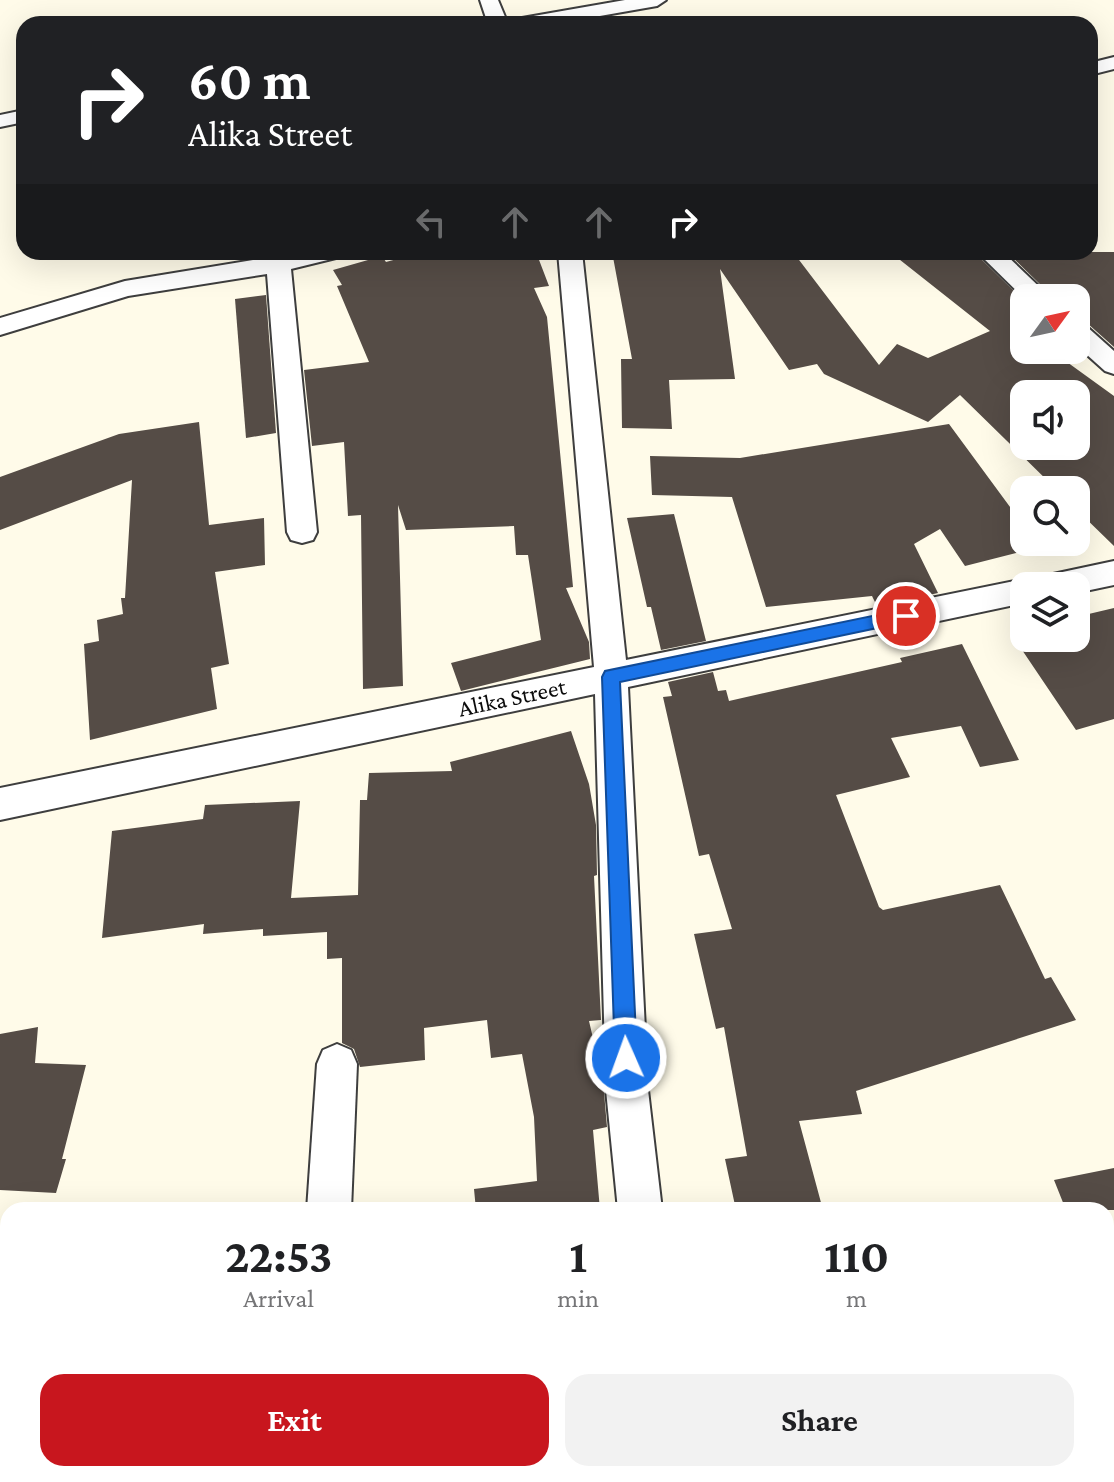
<!DOCTYPE html>
<html lang="en">
<head>
<meta charset="utf-8">
<style>
	body { margin:0; font-family:"Crimson Pro",serif; background:#f2f2f2; color:#202124; height:100vh; display:flex; flex-direction:column; font-size:30px; white-space:nowrap }
	* { box-sizing:border-box; margin:0 }
	p { font-size:26px; color:#757577 }
	.icon { flex:none; width:44px; height:44px; fill:none; stroke:currentColor; stroke-width:2; stroke-linecap:round; stroke-linejoin:round }
	.map { position:relative; flex:1; overflow:hidden }
	.side { position:absolute; left:0px; top:1202px; width:1114px; height:280px; display:flex; flex-direction:column; background:#fff; border-radius:24px 24px 0 0; box-shadow:0 8px 32px #0002 }
	.side>* { flex:none }
	.top-card { position:absolute; left:16px; top:16px; width:1082px; height:244px; border-radius:24px; box-shadow:0 8px 32px #0002; background:#202124; color:#fff; overflow:hidden }
	.needle { width:52px; rotate:57deg }
	.buttons { position:absolute; left:1010px; top:284px; display:grid; gap:16px }
	.buttons a { display:grid; place-items:center; width:80px; height:80px; border-radius:16px; background:#fff; box-shadow:0 8px 32px #0002; font-size:40px }
	.pin { position:absolute; display:grid; place-items:center; width:68px; height:68px; color:#fff; margin:-34px; border:4px solid #fff; border-radius:50%; box-shadow:0 2px 8px #0007 }
	.me { position:absolute; width:88px; margin:-44px; rotate:358deg; stroke-linejoin:round; filter:drop-shadow(0 0 6px #0008) }
	.turn { display:flex; align-items:center; gap:28px; height:168px; padding:0 40px; font-size:36px }
	.turn .icon { width:104px; height:104px; stroke-width:2.5 }
	.turn b { display:block; font-size:56px; line-height:68px }
	.lanes { display:flex; align-items:center; height:76px; padding:0 40px; background:#0003; justify-content:center; gap:40px; direction:ltr }
	.lanes .off { opacity:.35 }
	.eta { display:flex; justify-content:space-evenly; align-items:center; height:136px; text-align:center }
	.eta b { font-size:48px; font-weight:700; line-height:56px }
	.cta { display:flex; gap:16px; margin-top:auto; padding:16px 40px }
	.cta a { flex:1; height:92px; border-radius:24px; background:#c8161e; color:#fff; font-size:32px; font-weight:700; line-height:92px; text-align:center }
	.cta a+a { background:#f2f2f2; color:#202124 }
	.map>svg:first-child { display:block }
</style>
</head>
<body>
<div class="map">
<svg width="1114" height="1482" viewBox="0 0 1114 1482">
	<rect width="100%" height="100%" fill="#fffbe9"/>
	<!-- building -->
	<g fill="#554c46" fill-rule="evenodd">
		<polygon points="423,252 536,252 549,286 534,288 547,317 573,587 566,588 589,642 590,659 461,691 451,663 541,640 528,555 516,555 514,526 406,530 398,505 403,686 363,689 361,515 348,516 344,442 312,446 304,370 369,362 337,286 342,285 333,270 382,256 386,262"/>
		<path d="M 652,252 L 793,252 L 879,365 L 897,344 L 928,358 L 990,331 L 890,252 L 974,252 L 1024,301 L 1024,350 L 1076,349 L 1081,353 L 1060,357 L 1114,396 L 1114,546 L 1076,509 L 1076,490 L 1057,490 L 960,395 L 928,422 L 824,374 L 817,364 L 789,370 L 720,269 L 735,379 L 669,380 L 672,429 L 622,428 L 621,359 L 632,359 L 613,257 ZM 1024,394 L 1076,394 L 1076,446 L 1024,446 Z"/>
		<polygon points="1007,252 1114,252 1114,347 1087,323 1076,320 1076,298 1054,298"/>
		<polygon points="266,295 276,433 246,438 235,299"/>
		<polygon points="199,422 209,525 264,518 265,565 215,572 229,664 211,668 217,709 90,740 84,644 99,641 97,620 123,614 121,598 125,598 132,480 0,530 0,477 119,434"/>
		<polygon points="949,424 1024,526 1024,542 1036,542 1039,547 965,566 940,529 914,544 938,593 877,606 872,596 766,607 732,497 652,495 650,456 740,458"/>
		<polygon points="674,514 706,641 661,650 651,607 647,607 627,518"/>
		<polygon points="1114,608 1114,719 1076,730 1010,632 1024,629 1024,638 1076,638 1076,617"/>
		<polygon points="962,644 1019,760 980,767 961,726 891,738 910,777 836,795 879,907 883,910 1000,885 1045,979 1051,977 1076,1020 856,1091 862,1114 799,1121 823,1210 736,1210 725,1159 747,1156 724,1027 716,1029 694,934 732,929 709,854 699,856 663,697 672,696 668,682 713,672 718,691 726,690 729,701 902,662 900,658"/>
		<polygon points="571,731 589,784 596,825 597,875 594,876 601,1020 589,1021 603,1081 607,1127 593,1130 600,1210 476,1210 474,1189 537,1181 534,1117 522,1054 491,1058 487,1020 424,1028 425,1060 360,1067 354,1049 342,1043 342,958 327,959 327,932 263,936 263,929 203,934 204,924 102,938 112,831 203,819 205,805 300,801 291,898 358,895 360,800 367,800 369,773 452,771 450,762"/>
		<polygon points="38,1027 35,1063 86,1065 62,1159 66,1159 56,1193 0,1190 0,1034"/>
		<polygon points="1114,1168 1114,1210 1066,1210 1054,1180"/>
	</g>
	<g fill="none" stroke-linecap="round" stroke-linejoin="round">
		<!-- street casing -->
		<g stroke="#3e3e3e" stroke-width="4">
			<g id="street">
				<polygon points="480,0 498,0 508,24 488,24"/>
				<polygon points="625,0 666,0 657,6 554,24 512,24 522,18"/>
				<polygon points="1114,57 1114,69 1090,75 1090,63"/>
				<polygon points="24,110 24,122 0,127 0,115"/>
				<polygon points="301,252 344,252 340,257 291,269 317,532 313,540 302,543 291,540 287,532 267,274 128,296 0,335 0,318 125,281"/>
				<polygon points="558,252 582,252 626,660 1024,579 1036,584 1039,577 1114,561 1114,585 1076,593 1076,586 1024,586 1024,603 628,687 648,1090 662,1210 618,1210 606,1090 595,694 0,820 0,788 594,667"/>
				<polygon points="977,252 1003,252 1051,298 1024,298"/>
				<polygon points="1076,323 1085,325 1114,351 1114,374 1105,371 1076,345"/>
				<polygon points="337,1044 351,1050 357,1064 351,1210 307,1210 317,1064 323,1050"/>
				<polygon points="0,1431 8,1432 8,1474 23,1474 8,1480 0,1479"/>
				<polygon points="122,1474 228,1474 232,1482 125,1482"/>
				<polygon points="290,1474 338,1474 339,1482 289,1482"/>
				<polygon points="644,1474 692,1474 694,1482 644,1482"/>
			</g>
		</g>
		<!-- street -->
		<use href="#street" fill="#fff" fill-rule="evenodd"/>
	</g>
	<!-- route -->
	<polygon fill="#1a73e8" stroke="#114b97" stroke-width="2" points="906,609 914,616 906,622 620,682 637,1058 634,1065 626,1069 618,1065 615,1058 602,677 605,671"/>
	<g text-anchor="middle" dominant-baseline="central" stroke-width="8" stroke-linejoin="round" paint-order="stroke">
		<!-- street labels -->
		<g font-size="24" fill="#0b0b0b" stroke="#fff">
			<text transform="translate(512 697) rotate(-12)">Alika Street</text>
		</g>
	</g>
</svg>
<div class="buttons">
<a><svg class="needle" viewBox="-14 -14 28 28"><path d="M0-13l5 13h-10z" fill="#e53935"/><path d="M0 13l5-13h-10z" fill="#757577"/></svg></a>
<a><svg class="icon" aria-label="sound" viewBox="0 0 24 24"><path d="M4 9h4l5-4v14l-5-4H4zM17 9q2 3 0 6"/></svg></a>
<a><svg class="icon" aria-label="search" viewBox="0 0 24 24"><circle cx="10" cy="10" r="6"/><path d="M15 15l6 6"/></svg></a>
<a><svg class="icon" aria-label="layers" viewBox="0 0 24 24"><path d="M12 4l9 5-9 5-9-5zM3 14l9 5 9-5"/></svg></a>
</div>
<div class="pin" style="left:906px;top:616px;background:#d93025"><svg class="icon" aria-label="arrive" viewBox="0 0 24 24"><path d="M6 21V4h12l-3 4 3 4H6"/></svg></div>
<svg class="me" style="left:626px;top:1058px" viewBox="-20 -20 40 40"><circle r="17" fill="#1a73e8" stroke="#fff" stroke-width="3"/><path d="M0-11L8 9 0 5-8 9z" fill="#fff"/></svg>
<div class="top-card">
<div class="turn"><svg class="icon" aria-label="right" viewBox="0 0 24 24"><path d="M7 20v-9h11M14 6l5 5-5 5"/></svg><div><b>60 m</b>Alika Street</div></div>
<div class="lanes"><svg class="icon off" aria-label="left" viewBox="0 0 24 24"><path d="M17 20v-9H6M10 6l-5 5 5 5"/></svg><svg class="icon off" aria-label="ahead" viewBox="0 0 24 24"><path d="M12 20V5M6 11l6-6 6 6"/></svg><svg class="icon off" aria-label="ahead" viewBox="0 0 24 24"><path d="M12 20V5M6 11l6-6 6 6"/></svg><svg class="icon" aria-label="right" viewBox="0 0 24 24"><path d="M7 20v-9h11M14 6l5 5-5 5"/></svg></div>
</div>
<section class="side">
<div class="eta">
<div><b>22:53</b><p>Arrival</p></div>
<div><b>1</b><p>min</p></div>
<div><b>110</b><p>m</p></div>
</div>
<div class="cta"><a>Exit</a><a>Share</a></div>
</section>
</div>
</body>
</html>
